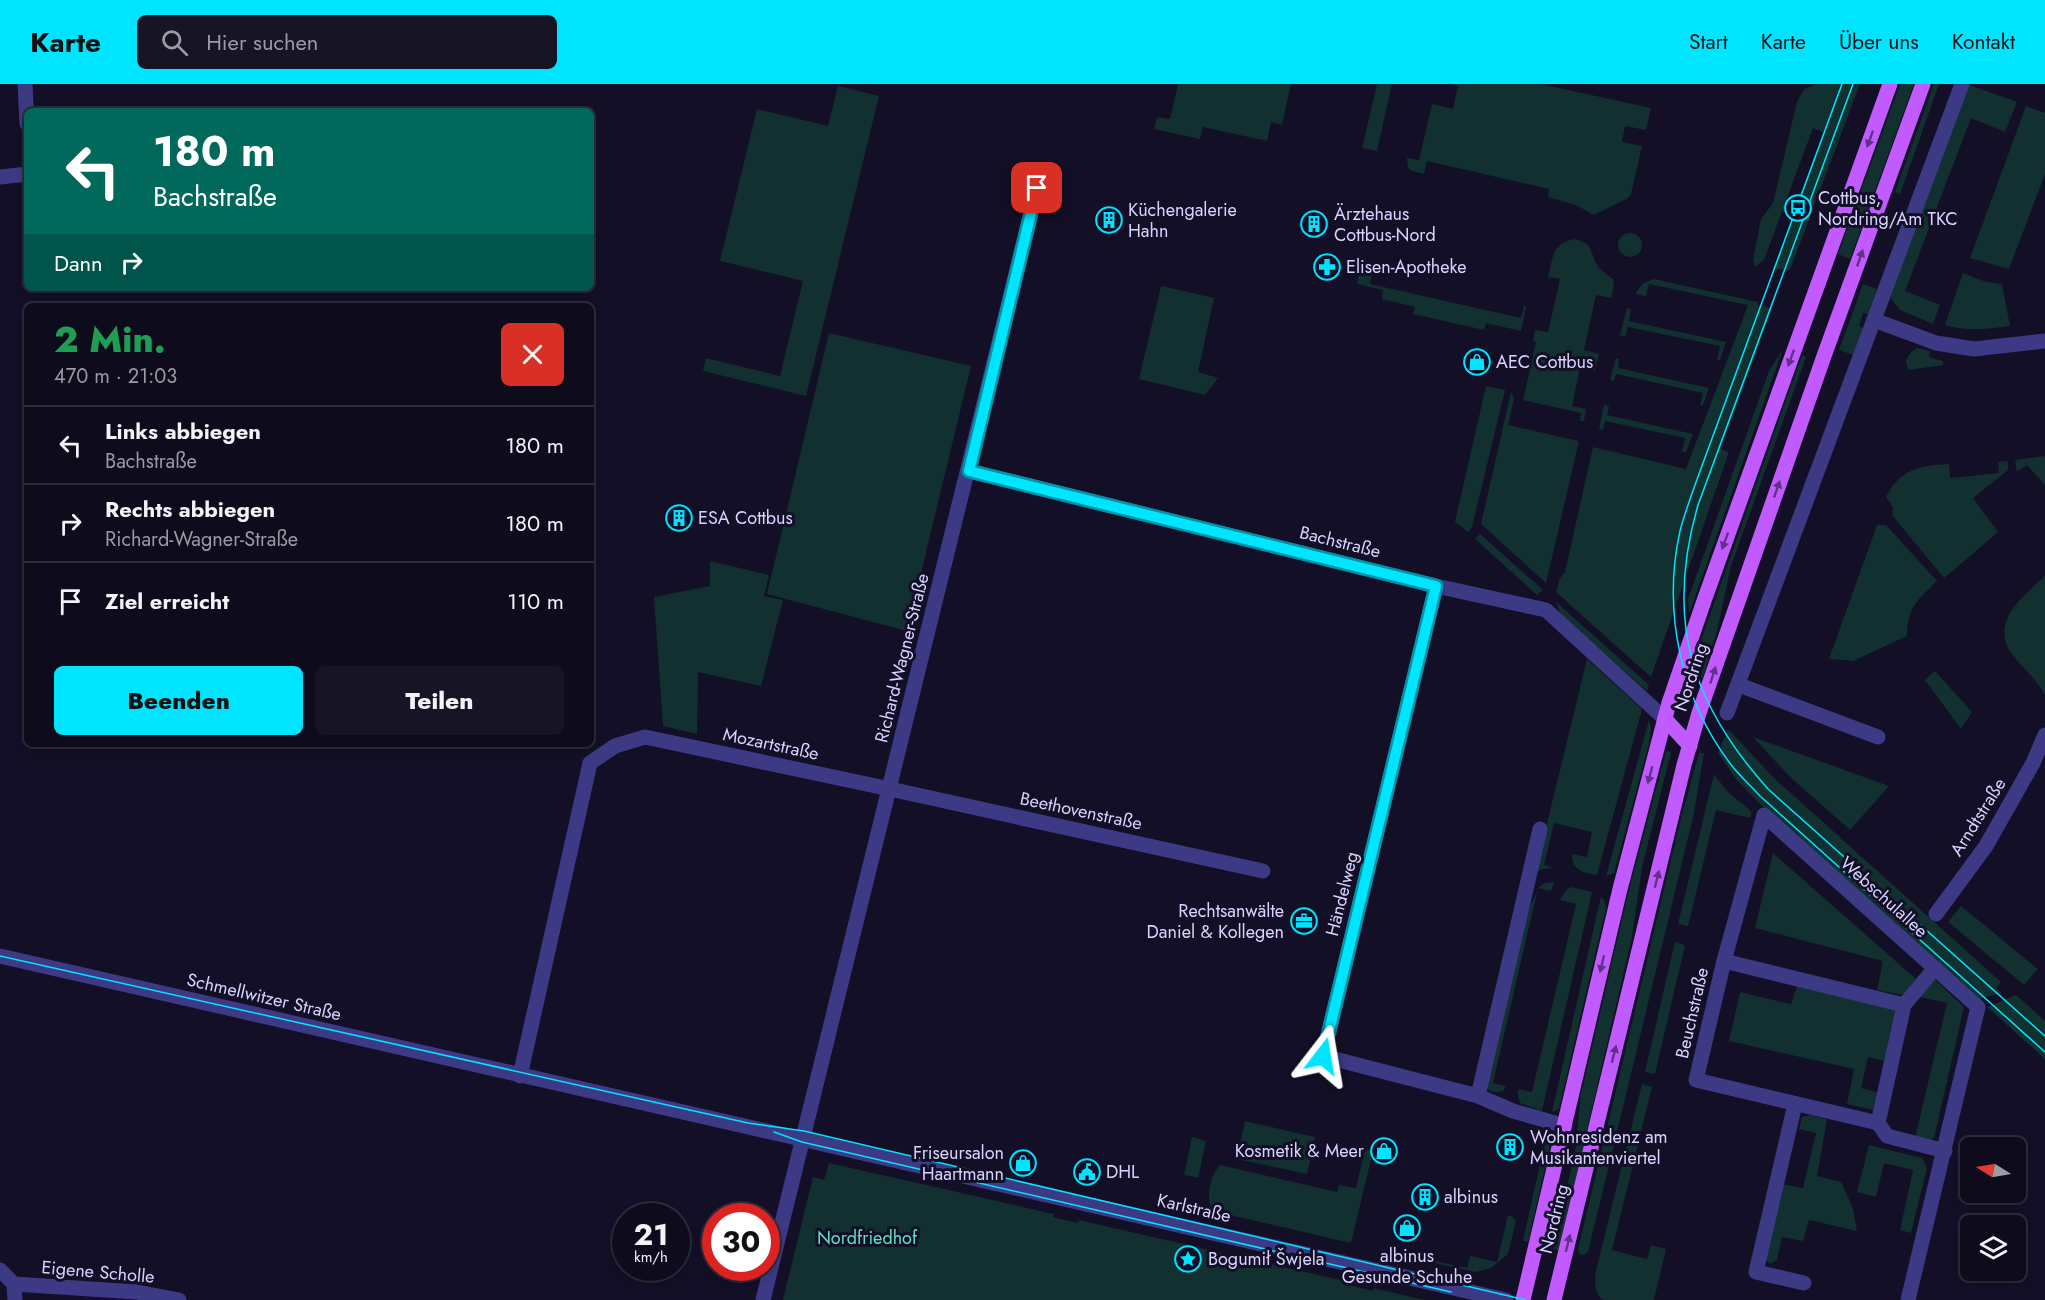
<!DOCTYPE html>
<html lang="de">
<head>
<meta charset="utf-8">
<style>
	body { margin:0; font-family:Jost,sans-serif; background:#171425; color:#f1f3f6; height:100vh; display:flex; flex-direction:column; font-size:22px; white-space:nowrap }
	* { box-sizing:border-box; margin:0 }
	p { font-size:20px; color:#9b9ba3 }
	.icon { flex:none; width:33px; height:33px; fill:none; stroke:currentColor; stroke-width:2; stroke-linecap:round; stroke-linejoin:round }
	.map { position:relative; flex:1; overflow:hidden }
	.side { position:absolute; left:24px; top:219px; width:570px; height:444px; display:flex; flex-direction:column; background:#0e0b1c; border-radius:9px; box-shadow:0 3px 9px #0003,0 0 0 2px #2e2b3b }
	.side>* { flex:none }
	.banner { position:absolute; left:24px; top:24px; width:570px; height:183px; border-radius:9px; box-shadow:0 3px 9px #0003,0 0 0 2px #2e2b3b; background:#00695c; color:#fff; overflow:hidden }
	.needle { width:39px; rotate:281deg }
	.controls { position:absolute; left:1960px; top:1053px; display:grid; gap:12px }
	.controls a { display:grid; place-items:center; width:66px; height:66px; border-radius:9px; background:#0e0b1c; box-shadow:0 3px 9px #0003,0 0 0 2px #2e2b3b; font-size:30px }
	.speed { position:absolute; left:612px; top:1119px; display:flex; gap:12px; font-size:30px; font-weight:700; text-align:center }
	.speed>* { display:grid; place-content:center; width:78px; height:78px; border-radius:50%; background:#0e0b1c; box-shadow:0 3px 9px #0003,0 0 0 2px #2e2b3b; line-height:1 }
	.speed small { font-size:15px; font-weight:400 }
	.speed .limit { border:9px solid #d22; background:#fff; color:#111 }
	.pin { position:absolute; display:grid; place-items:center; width:51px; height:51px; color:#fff; margin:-26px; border-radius:12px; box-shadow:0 3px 9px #0006 }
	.me { position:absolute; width:66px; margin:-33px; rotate:14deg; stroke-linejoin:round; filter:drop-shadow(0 0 4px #0008) }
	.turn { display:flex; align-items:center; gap:21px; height:126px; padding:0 30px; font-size:27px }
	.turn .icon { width:78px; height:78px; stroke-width:2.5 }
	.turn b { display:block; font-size:42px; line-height:51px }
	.then { display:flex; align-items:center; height:57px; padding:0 30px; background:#0003; gap:12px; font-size:22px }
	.round { display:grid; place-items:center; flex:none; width:63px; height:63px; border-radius:9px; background:#171425 }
	.summary { display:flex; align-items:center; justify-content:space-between; height:102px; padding:0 30px }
	h1 { font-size:36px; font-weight:800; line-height:45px; color:#1e9e55 }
	.button { display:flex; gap:12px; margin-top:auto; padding:12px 30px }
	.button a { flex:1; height:69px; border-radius:9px; background:#00e5ff; color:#111; font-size:24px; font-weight:800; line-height:69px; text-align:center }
	.button a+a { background:#171425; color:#f1f3f6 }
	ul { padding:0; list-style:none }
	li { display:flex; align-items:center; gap:18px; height:78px; padding:0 30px; border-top:2px solid #2e2b3b }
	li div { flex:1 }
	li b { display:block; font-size:22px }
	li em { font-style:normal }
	header { display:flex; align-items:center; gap:36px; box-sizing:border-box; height:84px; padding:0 30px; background:#00e5ff; color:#111 }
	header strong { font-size:28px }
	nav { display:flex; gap:33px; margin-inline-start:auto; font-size:21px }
	.search { width:420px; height:54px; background:#171425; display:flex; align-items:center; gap:15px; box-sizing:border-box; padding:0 21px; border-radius:9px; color:#9b9ba3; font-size:22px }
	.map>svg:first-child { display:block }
</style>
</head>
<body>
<header>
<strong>Karte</strong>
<div class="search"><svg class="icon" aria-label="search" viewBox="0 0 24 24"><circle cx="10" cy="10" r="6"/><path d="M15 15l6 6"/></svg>Hier suchen</div>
<nav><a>Start</a><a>Karte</a><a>Über uns</a><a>Kontakt</a></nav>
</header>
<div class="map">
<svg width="2045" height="1216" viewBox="0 0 2045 1216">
	<rect width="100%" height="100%" fill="#130f26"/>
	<!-- green -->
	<g fill="#12302f">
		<polygon points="1178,0 1291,0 1282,41 1271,38 1267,57 1203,43 1200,55 1154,45 1157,33 1170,35"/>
		<polygon points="1377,0 1392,0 1377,67 1362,64"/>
		<polygon points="1452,0 1541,0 1651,24 1646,46 1625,42 1622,58 1642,62 1631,110 1628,114 1594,131 1576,121 1548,113 1549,105 1427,77 1424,90 1412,87 1408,84 1407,74 1419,76 1432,20 1453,25 1458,2"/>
		<polygon points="1817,0 1860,0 1790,186 1773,185 1823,48 1813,44 1764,176 1755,183 1753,176 1761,135 1773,119 1797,18 1804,5"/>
		<polygon points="1900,0 1914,0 1850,175 1838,170"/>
		<polygon points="1934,0 1939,0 1900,110 1895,108"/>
		<polygon points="1967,0 2017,18 2005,48 1971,34 1905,207 1940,221 1933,240 1900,226 1891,215 1892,202"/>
		<polygon points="838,2 879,12 806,312 703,287 706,274 780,292 803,197 720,177 757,25 828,42"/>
		<polygon points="2026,22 2045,29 2045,90 2009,185 1970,174"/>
		<circle cx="1630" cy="161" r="12"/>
		<path d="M 1575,155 C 1596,160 1589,172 1600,185 C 1604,189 1609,192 1613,195 L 1614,202 L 1611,214 L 1596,211 L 1584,266 L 1599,270 L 1595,287 L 1580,284 L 1572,322 L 1586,325 L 1584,337 L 1580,337 L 1581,329 L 1523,316 L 1536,258 L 1533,257 L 1535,246 L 1548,248 L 1560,195 L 1548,193 C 1553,173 1552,159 1575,155 Z"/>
		<polygon points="1364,185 1373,187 1370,200 1521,234 1524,221 1526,223 1521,247 1486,239 1484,246 1413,230 1415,223 1382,215 1383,206 1357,200 1359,188"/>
		<path d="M 1963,189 L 1986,198 L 2002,200 L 2010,242 C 1987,245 1967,248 1945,241 Z"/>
		<polygon points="1654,195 1758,218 1757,220 1772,225 1721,365 1729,368 1651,593 1556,508 1560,494 1565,488 1593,363 1686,385 1748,221 1649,200 1646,212 1635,210 1642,200"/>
		<polygon points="1863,200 1877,205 1868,230 1863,229 1859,242 1863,244 1853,271 1839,266"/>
		<polygon points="1161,202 1214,214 1198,288 1218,294 1205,311 1139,295"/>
		<polygon points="1627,224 1631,225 1629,237 1726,258 1720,276 1717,276 1720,262 1628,243 1625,253 1620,251"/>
		<polygon points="829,249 971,282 907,547 767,510"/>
		<polygon points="1917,264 1930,267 1929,273 1943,277 1943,281 1908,286 1906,276 1911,268"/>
		<polygon points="1783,265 1689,530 1688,515 1769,287"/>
		<polygon points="1802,271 1806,273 1731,482 1717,547 1702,596 1695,573"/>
		<polygon points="1616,274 1619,275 1618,284 1709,304 1703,321 1700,321 1703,309 1616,290 1614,297 1610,296"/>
		<polygon points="1486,302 1505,306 1472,443 1468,448 1455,438"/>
		<polygon points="1511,308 1514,314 1508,341 1579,357 1546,499 1481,440"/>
		<polygon points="1604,321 1609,322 1607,331 1693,350 1686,368 1682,368 1685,354 1605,337 1603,346 1599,345"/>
		<polygon points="2045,372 2045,401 2027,381 2017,388 2015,376"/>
		<path d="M 2008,377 L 2008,386 L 1973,414 L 1998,448 L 1944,494 L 1892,431 L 1893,423 L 1886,413 C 1901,384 1919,382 1949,380 L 1950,394 L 1999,389 L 1998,378 Z"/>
		<path d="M 1877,441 L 1886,441 L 1937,497 C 1917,517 1908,522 1907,552 L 1853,577 L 1829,575 Z"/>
		<polygon points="1480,450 1543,506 1537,511 1475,455"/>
		<polygon points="710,477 769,491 764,512 783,516 761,602 698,588 697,650 663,642 654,513 710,502"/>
		<path d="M 2045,492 L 2045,611 C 2037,595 2022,584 2012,570 C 1989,538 2023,512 2045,492 Z"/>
		<polygon points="1556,518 1649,601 1647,607 1561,531"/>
		<path d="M 1587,575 L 1642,625 L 1597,791 C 1582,788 1572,787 1572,770 L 1587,773 L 1592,748 L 1554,739 L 1544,781 L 1554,784 L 1542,785 L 1535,789 Z"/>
		<polygon points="1935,587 1972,628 1961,645 1925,596"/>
		<polygon points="1649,636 1651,644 1649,660 1614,789 1606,792"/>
		<polygon points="1728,645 1775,695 2001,898 1996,904 2002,909 1979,915 1757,717 1735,694 1718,669"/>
		<polygon points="1753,653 1889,702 1850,746 1789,692"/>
		<polygon points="1669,667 1671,669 1642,783 1632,853 1559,1166 1553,1165 1575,1068 1581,1010 1629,806 1666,668"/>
		<polygon points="1699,669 1704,669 1694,729 1588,1168 1584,1171 1579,1170 1578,1165 1681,734"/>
		<polygon points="1714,690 1727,707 1752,728 1750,734 1716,726 1688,842 1678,840"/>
		<polygon points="1773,769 1916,895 1903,911 1877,906 1883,877 1755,844"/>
		<path d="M 1554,798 L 1551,807 L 1538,804 L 1493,999 L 1506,1002 L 1503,1007 C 1495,1009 1491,1009 1485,1002 L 1524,836 L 1539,803 L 1545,799 Z"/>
		<polygon points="1571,803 1592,808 1542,1027 1520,1019 1518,1012 1518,1005 1532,1008 1576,820 1560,816 1566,806"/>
		<polygon points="1601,812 1604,816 1606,824 1559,1025 1552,1028"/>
		<polygon points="1961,822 2038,885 2024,901 1948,838"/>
		<polygon points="1675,858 1685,861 1655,990 1645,988"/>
		<polygon points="1934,895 1964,923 1934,1054 1928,1057 1915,1054 1947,919 1920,913"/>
		<polygon points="1797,902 1896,922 1884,977 1868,973 1861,1004 1877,1008 1873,1026 1847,1020 1854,985 1729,957 1740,908 1791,920"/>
		<polygon points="2016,911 2045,937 2045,975 1987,923"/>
		<path d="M 1642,1000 L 1652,1003 L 1612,1166 L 1647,1175 L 1651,1161 L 1666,1165 L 1654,1216 L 1603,1216 C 1595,1211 1595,1199 1595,1191 Z"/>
		<polygon points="1810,1031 1827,1035 1817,1092 1841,1098 1853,1124 1857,1147 1809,1136 1803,1157 1782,1153 1777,1176 1770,1180 1764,1174 1781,1100 1803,1104 1816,1049 1799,1045 1802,1033"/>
		<polygon points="1245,1037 1315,1053 1307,1090 1237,1075"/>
		<polygon points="1547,1048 1551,1052 1551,1058 1528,1158 1523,1157"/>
		<polygon points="1192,1053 1206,1057 1198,1094 1184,1091"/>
		<polygon points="1869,1061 1922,1074 1927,1084 1911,1149 1900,1146 1913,1086 1884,1079 1876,1113 1857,1108"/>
		<path d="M 1365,1065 L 1373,1067 L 1351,1159 L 1212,1127 C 1206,1112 1209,1093 1220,1081 L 1337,1108 L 1339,1101 L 1356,1104 Z"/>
		<polygon points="829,1079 1054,1130 1053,1133 1056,1134 1078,1139 1079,1136 1349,1198 1349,1201 1373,1207 1373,1204 1425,1216 783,1216 813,1093 824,1096"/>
		<polygon points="1508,1131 1513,1133 1516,1137 1508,1170 1491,1184 1475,1188 1435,1179 1435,1177 1467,1184 1470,1172 1497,1178"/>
	</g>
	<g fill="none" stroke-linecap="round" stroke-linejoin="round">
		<!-- minor -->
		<g stroke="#3d3a85" stroke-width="15">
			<polyline points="25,0 27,40"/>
			<polyline points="0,93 27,90"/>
			<polyline points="1874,236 1936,259 1974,265 2045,257"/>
			<polyline points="969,387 1436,502 1546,526 1665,635"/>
			<polyline points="1436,502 1323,972 1478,1012 1513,1027 1565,1042"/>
			<polyline points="1739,601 1878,653"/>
			<polyline points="1727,629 1962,0"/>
			<polyline points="1936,830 1986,762 2033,679 2045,651"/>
			<path d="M 0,872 C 501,989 1004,1098 1506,1216"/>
			<polyline points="1724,877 1904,921 1878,1039"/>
			<polyline points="1904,921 1935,884"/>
			<polyline points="520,992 590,679 615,662 645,653 890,705 1263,787"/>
			<polyline points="1478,1012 1540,745"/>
			<polyline points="1795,1020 1756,1188 1804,1199"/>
			<polyline points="0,1186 14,1200 137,1208 179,1216"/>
			<polyline points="14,1200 15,1216"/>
			<polyline points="763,1216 1037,104"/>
			<polyline points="1908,1216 1978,923 1764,731 1724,877 1696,996 1878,1039 1887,1052 1945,1067"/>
		</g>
		<!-- major -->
		<g stroke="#c25bff" stroke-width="15">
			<polyline points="1665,635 1690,662"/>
			<polyline points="1523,1216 1620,805 1669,619 1705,514 1890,0"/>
			<polyline points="1554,1216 1684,681 1699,629 1824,272 1923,0"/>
		</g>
		<!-- tram -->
		<g stroke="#00e5ff" stroke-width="1.5">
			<path d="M 1842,0 L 1699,390 C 1692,409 1685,428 1680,447 C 1662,528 1681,616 1732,682 C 1740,692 1751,702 1760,712 L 2045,968"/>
			<path d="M 1853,0 L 1698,421 C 1665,535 1690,618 1768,705 L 2045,952"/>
			<polyline points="0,872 748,1039 804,1047 1526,1216"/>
			<polyline points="774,1048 802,1058 1451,1208"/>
		</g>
	</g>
	<!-- one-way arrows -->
	<defs><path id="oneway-solid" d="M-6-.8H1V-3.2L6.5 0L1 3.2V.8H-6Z" transform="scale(1.5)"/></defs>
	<g fill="#623188">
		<use href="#oneway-solid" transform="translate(1870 55) rotate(110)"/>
		<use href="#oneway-solid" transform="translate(1860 174) rotate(-71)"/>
		<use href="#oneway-solid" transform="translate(1791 274) rotate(110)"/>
		<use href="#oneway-solid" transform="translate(1777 405) rotate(-71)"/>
		<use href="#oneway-solid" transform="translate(1725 457) rotate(110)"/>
		<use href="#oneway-solid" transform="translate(1713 591) rotate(-72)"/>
		<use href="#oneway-solid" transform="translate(1650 691) rotate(105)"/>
		<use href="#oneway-solid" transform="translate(1657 795) rotate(-76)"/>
		<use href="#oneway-solid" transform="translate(1602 880) rotate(103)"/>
		<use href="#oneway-solid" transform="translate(1614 970) rotate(-76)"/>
		<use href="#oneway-solid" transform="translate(1568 1159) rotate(-76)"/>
	</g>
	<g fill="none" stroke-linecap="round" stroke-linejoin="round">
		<!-- route casing -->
		<g stroke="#0095a6" stroke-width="15">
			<polyline id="route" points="1037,104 969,387 1436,502 1323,972"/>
		</g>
		<!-- route -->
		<use href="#route" stroke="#00e5ff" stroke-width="10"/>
	</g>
	<!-- icons -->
	<defs>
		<g id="bus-ring" transform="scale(1.35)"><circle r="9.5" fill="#130f26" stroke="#00e5ff" stroke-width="1.5"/><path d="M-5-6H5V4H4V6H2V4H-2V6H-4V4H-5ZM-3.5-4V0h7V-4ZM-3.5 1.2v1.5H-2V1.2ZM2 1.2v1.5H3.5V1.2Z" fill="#00e5ff"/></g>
		<g id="building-ring" transform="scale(1.35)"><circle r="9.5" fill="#130f26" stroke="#00e5ff" stroke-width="1.5"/><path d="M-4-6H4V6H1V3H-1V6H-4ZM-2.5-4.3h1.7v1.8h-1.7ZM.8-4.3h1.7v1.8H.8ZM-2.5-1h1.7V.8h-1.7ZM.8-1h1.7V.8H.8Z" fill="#00e5ff"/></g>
		<g id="pharmacy-ring" transform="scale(1.35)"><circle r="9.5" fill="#130f26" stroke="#00e5ff" stroke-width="1.5"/><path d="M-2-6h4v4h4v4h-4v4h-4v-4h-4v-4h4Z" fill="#00e5ff"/></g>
		<g id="shop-ring" transform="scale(1.35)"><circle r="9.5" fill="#130f26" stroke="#00e5ff" stroke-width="1.5"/><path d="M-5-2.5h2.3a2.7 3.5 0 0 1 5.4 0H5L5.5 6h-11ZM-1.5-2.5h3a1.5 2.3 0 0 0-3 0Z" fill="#00e5ff"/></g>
		<g id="office-ring" transform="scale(1.35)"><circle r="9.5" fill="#130f26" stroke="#00e5ff" stroke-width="1.5"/><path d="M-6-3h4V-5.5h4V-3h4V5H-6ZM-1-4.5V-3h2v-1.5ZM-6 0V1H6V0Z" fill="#00e5ff"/></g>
		<g id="civic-ring" transform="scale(1.35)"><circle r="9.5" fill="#130f26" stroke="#00e5ff" stroke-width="1.5"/><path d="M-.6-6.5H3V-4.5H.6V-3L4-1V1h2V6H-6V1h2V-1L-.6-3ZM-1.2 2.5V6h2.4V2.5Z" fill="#00e5ff"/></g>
		<g id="sight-ring" transform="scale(1.35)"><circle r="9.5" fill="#130f26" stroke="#00e5ff" stroke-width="1.5"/><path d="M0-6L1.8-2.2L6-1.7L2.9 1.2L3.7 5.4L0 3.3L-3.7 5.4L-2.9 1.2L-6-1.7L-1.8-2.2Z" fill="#00e5ff"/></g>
	</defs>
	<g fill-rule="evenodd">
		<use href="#bus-ring" x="1798" y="124"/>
		<use href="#building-ring" x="1109" y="136"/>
		<use href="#building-ring" x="1314" y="140"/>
		<use href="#pharmacy-ring" x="1327" y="183"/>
		<use href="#shop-ring" x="1477" y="278"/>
		<use href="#building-ring" x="679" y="434"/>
		<use href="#office-ring" x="1304" y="837"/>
		<use href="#building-ring" x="1510" y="1063"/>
		<use href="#shop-ring" x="1384" y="1067"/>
		<use href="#shop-ring" x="1023" y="1079"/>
		<use href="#civic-ring" x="1087" y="1088"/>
		<use href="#building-ring" x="1425" y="1113"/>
		<use href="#shop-ring" x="1407" y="1144"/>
		<use href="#sight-ring" x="1188" y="1175"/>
	</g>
	<g text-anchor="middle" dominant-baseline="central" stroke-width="6" stroke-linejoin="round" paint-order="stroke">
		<!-- poi labels -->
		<g font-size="18" fill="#d9d4ff" stroke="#130f26" text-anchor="start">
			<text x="1818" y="114">Cottbus,<tspan x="1818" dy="21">Nordring/Am TKC</tspan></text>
			<text x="1128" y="126">Küchengalerie<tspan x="1128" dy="21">Hahn</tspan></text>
			<text x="1334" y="130">Ärztehaus<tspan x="1334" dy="21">Cottbus-Nord</tspan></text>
			<text x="1346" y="183">Elisen-Apotheke</text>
			<text x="1496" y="278">AEC Cottbus</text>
			<text x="698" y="434">ESA Cottbus</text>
			<text x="1284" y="827" text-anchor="end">Rechtsanwälte<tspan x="1284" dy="21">Daniel &amp; Kollegen</tspan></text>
			<text x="1530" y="1053">Wohnresidenz am<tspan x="1530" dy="21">Musikantenviertel</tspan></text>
			<text x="1364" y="1067" text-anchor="end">Kosmetik &amp; Meer</text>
			<text x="1004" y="1069" text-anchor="end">Friseursalon<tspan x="1004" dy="21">Haartmann</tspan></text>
			<text x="1106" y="1088">DHL</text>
			<text x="1444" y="1113">albinus</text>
			<text x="1407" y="1172" text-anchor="middle">albinus<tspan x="1407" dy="21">Gesunde Schuhe</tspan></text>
			<text x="1208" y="1175">Bogumił Šwjela</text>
		</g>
		<!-- street labels -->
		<g font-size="18" fill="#d9d4ff" stroke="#130f26">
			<text transform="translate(1340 458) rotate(14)">Bachstraße</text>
			<text transform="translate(902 574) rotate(-76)">Richard-Wagner-Straße</text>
			<text transform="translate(1691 593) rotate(-72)">Nordring</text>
			<text transform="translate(771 660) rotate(12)">Mozartstraße</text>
			<text transform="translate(1081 727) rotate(12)">Beethovenstraße</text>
			<text transform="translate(1978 733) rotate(-58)">Arndtstraße</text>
			<text transform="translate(1342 810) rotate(-76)">Händelweg</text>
			<text transform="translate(1884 813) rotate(42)">Webschulallee</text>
			<text transform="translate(264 913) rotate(13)">Schmellwitzer Straße</text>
			<text transform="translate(1692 929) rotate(-77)">Beuchstraße</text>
			<text transform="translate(1194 1124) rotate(13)">Karlstraße</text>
			<text transform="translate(1554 1135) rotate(-76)">Nordring</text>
			<text transform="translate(98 1188) rotate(5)">Eigene Scholle</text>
		</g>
		<!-- park labels -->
		<g font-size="18" fill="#5fe0c0" stroke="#130f26">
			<text x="867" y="1154">Nordfriedhof</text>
		</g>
	</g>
</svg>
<div class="controls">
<a><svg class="needle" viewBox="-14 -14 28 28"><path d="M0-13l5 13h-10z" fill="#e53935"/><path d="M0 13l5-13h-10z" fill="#9b9ba3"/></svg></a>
<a><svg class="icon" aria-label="layers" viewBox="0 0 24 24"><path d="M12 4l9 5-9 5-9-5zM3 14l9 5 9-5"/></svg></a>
</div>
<div class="speed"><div>21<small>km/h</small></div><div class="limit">30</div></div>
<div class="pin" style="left:1037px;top:104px;background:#d93025"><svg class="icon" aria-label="arrive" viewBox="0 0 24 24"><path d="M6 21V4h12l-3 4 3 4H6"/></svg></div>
<svg class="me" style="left:1323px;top:972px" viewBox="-20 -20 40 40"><path d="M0-17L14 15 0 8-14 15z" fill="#00e5ff" stroke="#fff" stroke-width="4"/></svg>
<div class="banner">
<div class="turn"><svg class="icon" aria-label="left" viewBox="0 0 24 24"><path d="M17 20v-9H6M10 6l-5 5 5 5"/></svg><div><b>180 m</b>Bachstraße</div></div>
<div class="then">Dann<svg class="icon" aria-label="right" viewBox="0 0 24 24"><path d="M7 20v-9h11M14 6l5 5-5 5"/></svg></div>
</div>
<section class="side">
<div class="summary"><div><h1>2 Min.</h1><p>470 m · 21:03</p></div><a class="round" style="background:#d93025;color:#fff"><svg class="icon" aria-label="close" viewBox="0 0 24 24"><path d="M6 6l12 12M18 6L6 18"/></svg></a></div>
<ul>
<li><svg class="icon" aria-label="left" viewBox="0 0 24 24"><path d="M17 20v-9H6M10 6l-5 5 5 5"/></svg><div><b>Links abbiegen</b><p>Bachstraße</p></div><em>180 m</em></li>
<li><svg class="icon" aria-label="right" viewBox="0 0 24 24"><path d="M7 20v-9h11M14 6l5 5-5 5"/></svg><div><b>Rechts abbiegen</b><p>Richard-Wagner-Straße</p></div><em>180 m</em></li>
<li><svg class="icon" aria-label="arrive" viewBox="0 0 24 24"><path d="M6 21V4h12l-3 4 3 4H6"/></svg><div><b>Ziel erreicht</b></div><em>110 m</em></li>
</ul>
<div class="button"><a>Beenden</a><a>Teilen</a></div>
</section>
</div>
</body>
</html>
